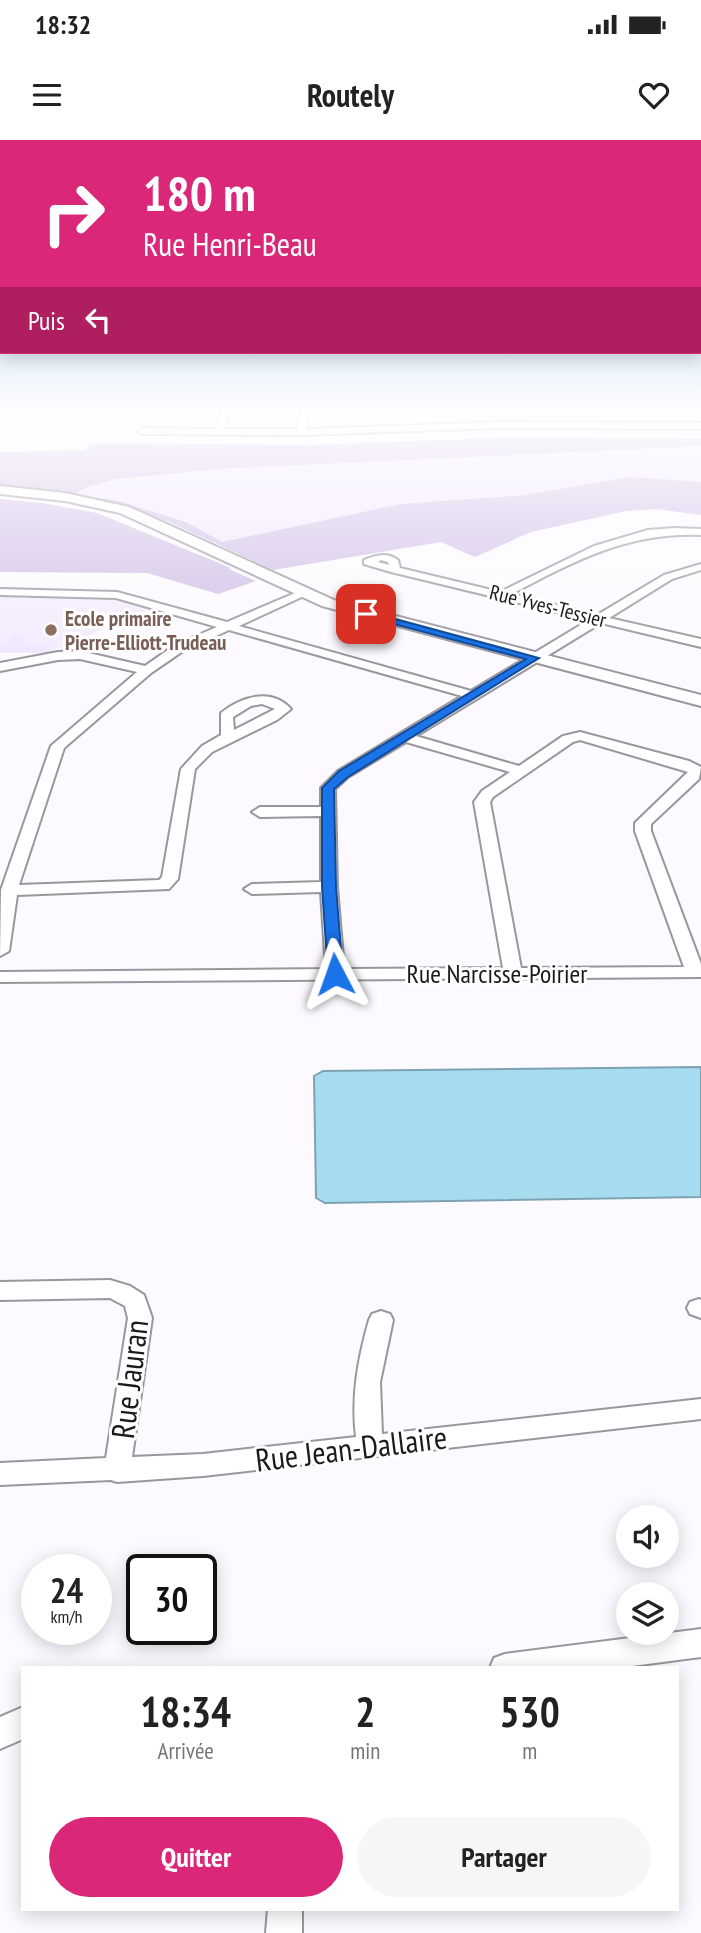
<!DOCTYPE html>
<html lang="fr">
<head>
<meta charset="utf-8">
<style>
	body { margin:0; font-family:"PT Sans Narrow",sans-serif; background:#f6f6f6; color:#222; height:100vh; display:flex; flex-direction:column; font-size:26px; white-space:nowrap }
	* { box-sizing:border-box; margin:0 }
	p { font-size:23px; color:#767676 }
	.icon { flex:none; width:38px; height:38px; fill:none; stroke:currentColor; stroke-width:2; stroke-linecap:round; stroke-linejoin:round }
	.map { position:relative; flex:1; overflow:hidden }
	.panel { position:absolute; left:21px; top:1526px; width:658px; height:245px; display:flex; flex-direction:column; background:#fff; border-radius:0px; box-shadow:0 4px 18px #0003 }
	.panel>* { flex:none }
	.guide { position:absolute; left:0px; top:0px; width:702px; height:214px; box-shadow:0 4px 18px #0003; background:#db2777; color:#fff; overflow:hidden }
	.controls { position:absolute; left:616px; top:1365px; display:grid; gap:14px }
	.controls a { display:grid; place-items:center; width:63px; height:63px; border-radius:50%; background:#fff; box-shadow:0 4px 18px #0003; font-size:35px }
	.speed { position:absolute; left:21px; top:1414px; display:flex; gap:14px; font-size:35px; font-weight:700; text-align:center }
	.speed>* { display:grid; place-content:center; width:91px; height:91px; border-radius:50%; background:#fff; box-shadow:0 4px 18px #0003; line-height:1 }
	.speed small { font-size:18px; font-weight:400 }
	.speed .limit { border:4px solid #111; border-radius:10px; background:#fff; color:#111 }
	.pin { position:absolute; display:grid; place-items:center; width:60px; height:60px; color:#fff; margin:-30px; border-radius:14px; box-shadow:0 4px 10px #0006 }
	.me { position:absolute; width:77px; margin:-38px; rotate:356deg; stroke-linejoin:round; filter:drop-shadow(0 0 5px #0008) }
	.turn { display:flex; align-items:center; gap:24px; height:147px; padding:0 28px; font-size:32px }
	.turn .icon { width:91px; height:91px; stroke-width:2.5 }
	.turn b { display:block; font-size:49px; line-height:60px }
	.then { display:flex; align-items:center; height:66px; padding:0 28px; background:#0003; gap:14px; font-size:26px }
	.eta { display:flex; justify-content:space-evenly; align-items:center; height:119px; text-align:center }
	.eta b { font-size:42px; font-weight:700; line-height:49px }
	.cta { display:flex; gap:14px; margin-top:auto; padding:14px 28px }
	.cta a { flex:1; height:80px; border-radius:42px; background:#db2777; color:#fff; font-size:28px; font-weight:700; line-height:80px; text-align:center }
	.cta a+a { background:#f6f6f6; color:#222 }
	.status { display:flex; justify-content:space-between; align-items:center; height:49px; padding:0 35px; background:#fff; direction:ltr }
	.status svg { height:19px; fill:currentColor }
	header { display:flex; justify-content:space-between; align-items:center; height:91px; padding:0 28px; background:#fff; font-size:32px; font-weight:700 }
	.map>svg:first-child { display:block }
</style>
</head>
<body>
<div class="status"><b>18:32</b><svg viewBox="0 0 49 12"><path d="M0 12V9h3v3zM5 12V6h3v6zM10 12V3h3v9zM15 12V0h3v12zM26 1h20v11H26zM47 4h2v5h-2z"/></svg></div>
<header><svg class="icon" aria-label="menu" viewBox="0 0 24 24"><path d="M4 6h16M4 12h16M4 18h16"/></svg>Routely<svg class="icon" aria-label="heart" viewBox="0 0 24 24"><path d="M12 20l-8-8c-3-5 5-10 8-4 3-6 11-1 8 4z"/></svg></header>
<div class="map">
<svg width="701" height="1793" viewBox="0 0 701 1793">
	<rect width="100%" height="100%" fill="#fcfafe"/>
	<!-- built -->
	<polygon fill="#f3ecfd" points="0,457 103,457 151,469 47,513 0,513"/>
	<!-- green -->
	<g fill="#f1e6ff">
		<polygon points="701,306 701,342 630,337 525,355 400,364 222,402 186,382 119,361 75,354 84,348 116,339 220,329"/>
		<polygon points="26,494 23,504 50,504 47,512 0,512 2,504 9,504 13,495"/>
	</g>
	<!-- forest -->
	<g fill="#d0bde6">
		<polygon points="519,297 701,299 701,306 220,329 116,339 84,348 76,354 119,361 186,382 222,402 400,364 525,355 630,337 701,342 701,375 656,369 626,371 531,392 475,417 441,402 273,430 167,381 115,363 0,346 0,312 85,310 91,303 313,305"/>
		<polygon points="0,359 42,363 97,373 231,428 229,429 256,441 218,454 147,433 0,432"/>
	</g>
	<!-- water -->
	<polygon fill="#a7dcf0" stroke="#7da2b1" stroke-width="2" points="701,927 701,1057 325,1063 316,1058 314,936 323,931"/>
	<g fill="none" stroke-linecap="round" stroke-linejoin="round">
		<!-- street casing -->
		<g stroke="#9a969f" stroke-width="4">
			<g id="street">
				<path d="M 67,267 L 152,267 C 137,276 82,276 67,267 Z"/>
				<polygon points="222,267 230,267 224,289 298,289 301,267 309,267 307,289 500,282 701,283 701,289 500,288 302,295 142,294 138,291 142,288 216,289"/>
				<path d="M 675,388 L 701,389 L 701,395 C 628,392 574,421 512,454 L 597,475 L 664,435 L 701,424 L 701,430 L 672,439 L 609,478 L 701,499 L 701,507 L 601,483 L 416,596 L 519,626 L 563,596 L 580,592 L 689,621 L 701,627 L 699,639 L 651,684 L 651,691 L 701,824 L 701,837 L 0,842 L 0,832 L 326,829 L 321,752 L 252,754 L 244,749 L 252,744 L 321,742 L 321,676 L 260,677 L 252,672 L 260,667 L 321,667 L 321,648 L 338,631 L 462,556 L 229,490 L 183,511 L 151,533 L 64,608 L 19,745 L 159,740 L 162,737 L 181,629 L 202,606 L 221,595 L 221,573 C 241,557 271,547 291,569 L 277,580 L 212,612 L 195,629 L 178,739 L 169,749 L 17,755 L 9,811 L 0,816 L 1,750 L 51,606 L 137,532 L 80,519 L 58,520 L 0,531 L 0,523 L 58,512 L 80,511 L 145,526 L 175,505 L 217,487 L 116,458 L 0,455 L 0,449 L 117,452 L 227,482 L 302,450 L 306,451 L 306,455 L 239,486 L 471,551 L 589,480 L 391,432 L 364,424 L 364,420 C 376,415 387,412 398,420 L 400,428 L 500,452 L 594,406 L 648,390 ZM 381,420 L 388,422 L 389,425 L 378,422 ZM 262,564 L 275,569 L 234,590 L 233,577 L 251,566 ZM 580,600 L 688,632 L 635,683 L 635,691 L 684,827 L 521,828 L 490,662 L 493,657 L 573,602 ZM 406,602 L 510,632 L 482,651 L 474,662 L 503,828 L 344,829 L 337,747 L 335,649 L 348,637 Z"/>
				<path d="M 110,1140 L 130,1146 L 144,1155 L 152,1178 L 132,1317 L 203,1314 L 356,1297 C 351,1256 358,1219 369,1180 L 372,1174 L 381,1171 L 390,1174 L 393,1180 L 380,1242 L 382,1294 L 701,1259 L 701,1279 L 203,1336 L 117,1342 L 111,1340 L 0,1345 L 0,1323 L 106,1318 L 128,1178 L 125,1166 L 110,1158 L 0,1160 L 0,1142 Z"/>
				<polygon points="699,1159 701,1160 701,1178 690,1174 687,1168 690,1162"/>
				<polygon points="701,1489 701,1517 617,1528 490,1528 494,1518 505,1514"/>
				<polygon points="23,1567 23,1599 0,1609 0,1577"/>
				<polygon points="268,1769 302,1769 302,1793 266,1793"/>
			</g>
		</g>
		<!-- secondary casing -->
		<g stroke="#9a969f" stroke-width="4">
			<polygon id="secondary" points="0,346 65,353 129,367 334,460 701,555 701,566 322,466 120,373 65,361 0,354"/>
		</g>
		<!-- street -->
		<use href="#street" fill="#fff" fill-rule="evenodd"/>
		<!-- secondary -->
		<use href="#secondary" fill="#fff" fill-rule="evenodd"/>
	</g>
	<!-- sky -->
	<linearGradient id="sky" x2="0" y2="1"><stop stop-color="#8ec4eb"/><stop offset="0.52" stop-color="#fefdff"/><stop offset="1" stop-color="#fefdff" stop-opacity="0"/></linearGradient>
	<rect width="701" height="518" fill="url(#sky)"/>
	<!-- route -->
	<polygon fill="#1a73e8" stroke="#114b97" stroke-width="2" points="366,471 539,518 348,637 334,649 336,747 343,834 335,838 328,834 322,747 322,648 339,631 526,519 363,476 362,474"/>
	<!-- markers -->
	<circle fill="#8d6e63" stroke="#fff" stroke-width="2.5" cx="51" cy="490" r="7"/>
	<g text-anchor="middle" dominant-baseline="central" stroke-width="6" stroke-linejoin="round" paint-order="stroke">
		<!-- far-street labels -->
		<g font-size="21" fill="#1c1a1e" stroke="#fff">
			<text transform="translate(548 466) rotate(14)">Rue Yves-Tessier</text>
		</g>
		<!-- far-education labels -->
		<g font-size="21" font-weight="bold" fill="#785e54" stroke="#fff" text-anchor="start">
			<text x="65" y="478">Ecole primaire<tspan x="65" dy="24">Pierre-Elliott-Trudeau</tspan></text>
		</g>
		<!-- street labels -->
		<g font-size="26" fill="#1c1a1e" stroke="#fff">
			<text x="497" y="833">Rue Narcisse-Poirier</text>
		</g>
		<!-- near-street labels -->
		<g font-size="32" fill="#1c1a1e" stroke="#fff">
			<text transform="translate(129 1239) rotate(-83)">Rue Jauran</text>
			<text transform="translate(351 1308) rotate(-7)">Rue Jean-Dallaire</text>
		</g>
	</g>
</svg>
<div class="controls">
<a><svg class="icon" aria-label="sound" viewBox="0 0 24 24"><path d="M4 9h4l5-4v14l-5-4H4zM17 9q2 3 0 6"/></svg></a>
<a><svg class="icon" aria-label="layers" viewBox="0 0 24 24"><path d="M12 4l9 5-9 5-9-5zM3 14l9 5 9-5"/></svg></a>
</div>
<div class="speed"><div>24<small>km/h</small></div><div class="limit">30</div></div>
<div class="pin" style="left:366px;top:474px;background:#d93025"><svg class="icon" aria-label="arrive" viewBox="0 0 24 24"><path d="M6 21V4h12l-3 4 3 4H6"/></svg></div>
<svg class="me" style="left:335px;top:834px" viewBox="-20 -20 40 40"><path d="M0-17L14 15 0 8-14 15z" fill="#1a73e8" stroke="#fff" stroke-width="4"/></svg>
<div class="guide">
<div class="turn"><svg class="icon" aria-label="right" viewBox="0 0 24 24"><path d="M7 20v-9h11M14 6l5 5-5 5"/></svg><div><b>180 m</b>Rue Henri-Beau</div></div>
<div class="then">Puis<svg class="icon" aria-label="left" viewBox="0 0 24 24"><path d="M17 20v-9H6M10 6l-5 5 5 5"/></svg></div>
</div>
<section class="panel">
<div class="eta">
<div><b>18:34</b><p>Arrivée</p></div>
<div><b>2</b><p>min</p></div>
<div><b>530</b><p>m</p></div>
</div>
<div class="cta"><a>Quitter</a><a>Partager</a></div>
</section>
</div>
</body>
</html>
